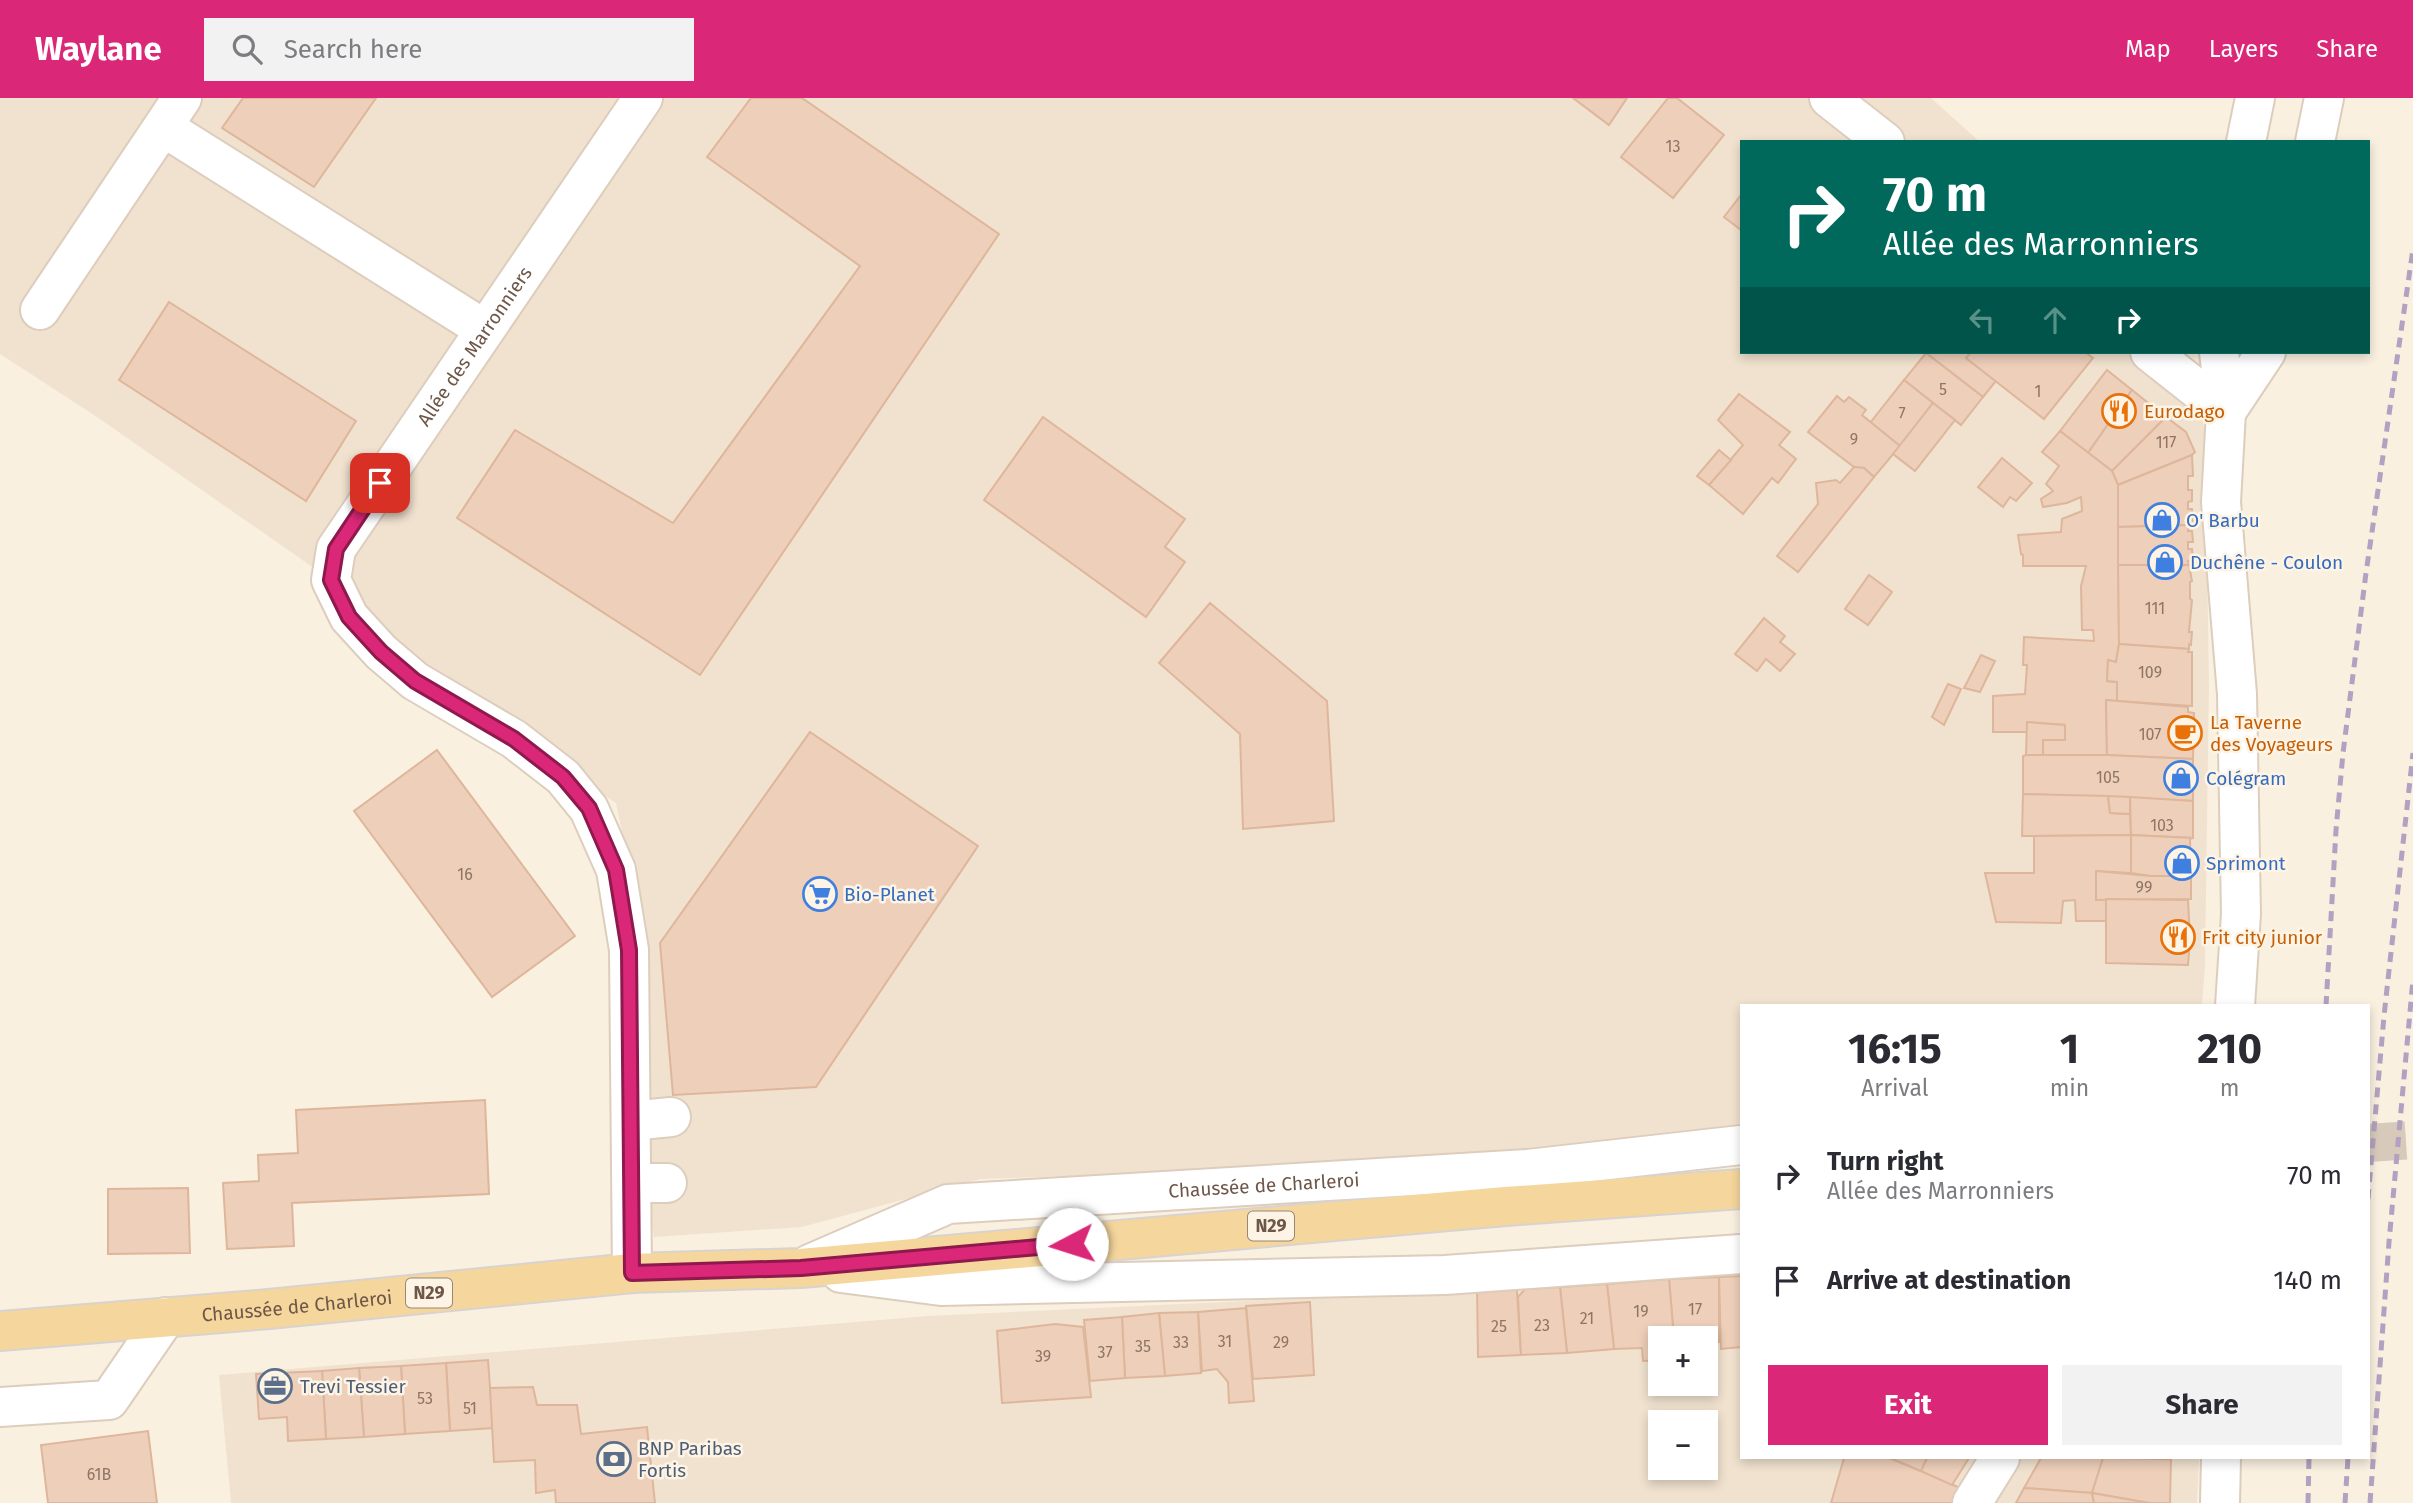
<!DOCTYPE html>
<html lang="en">
<head>
<meta charset="utf-8">
<style>
	body { margin:0; font-family:"Fira Sans",sans-serif; background:#f2f2f3; color:#2b2b33; height:100vh; display:flex; flex-direction:column; font-size:26px; white-space:nowrap }
	* { box-sizing:border-box; margin:0 }
	p { font-size:23px; color:#7c7c81 }
	.icon { flex:none; width:38px; height:38px; fill:none; stroke:currentColor; stroke-width:2; stroke-linecap:round; stroke-linejoin:round }
	.map { position:relative; flex:1; overflow:hidden }
	.details { position:absolute; left:1740px; top:906px; width:630px; height:455px; display:flex; flex-direction:column; background:#fff; border-radius:0px; box-shadow:0 4px 10px #0003 }
	.details>* { flex:none }
	.guide { position:absolute; left:1740px; top:42px; width:630px; height:214px; border-radius:0px; box-shadow:0 4px 10px #0003; background:#00695c; color:#fff; overflow:hidden }
	.fabs { position:absolute; left:1648px; top:1228px; display:grid; gap:14px }
	.fabs a { display:grid; place-items:center; width:70px; height:70px; border-radius:0px; background:#fff; box-shadow:0 4px 10px #0003; font-size:35px }
	.pin { position:absolute; display:grid; place-items:center; width:60px; height:60px; color:#fff; margin:-30px; border-radius:14px; box-shadow:0 4px 10px #0006 }
	.me { position:absolute; width:77px; margin:-38px; rotate:265deg; stroke-linejoin:round; filter:drop-shadow(0 0 5px #0008) }
	.turn { display:flex; align-items:center; gap:24px; height:147px; padding:0 28px; font-size:32px }
	.turn .icon { width:91px; height:91px; stroke-width:2.5 }
	.turn b { display:block; font-size:49px; line-height:60px }
	.lanes { display:flex; align-items:center; height:66px; padding:0 28px; background:#0003; justify-content:center; gap:35px; direction:ltr }
	.lanes .off { opacity:.35 }
	.eta { display:flex; justify-content:space-evenly; align-items:center; height:119px; text-align:center }
	.eta b { font-size:42px; font-weight:700; line-height:49px }
	.cta { display:flex; gap:14px; margin-top:auto; padding:14px 28px }
	.cta a { flex:1; height:80px; border-radius:0px; background:#db2777; color:#fff; font-size:28px; font-weight:700; line-height:80px; text-align:center }
	.cta a+a { background:#f2f2f3; color:#2b2b33 }
	ul { padding:0; list-style:none }
	li { display:flex; align-items:center; gap:21px; height:105px; padding:0 28px }
	li div { flex:1 }
	li b { display:block; font-size:26px }
	li em { font-style:normal }
	header { display:flex; align-items:center; gap:42px; box-sizing:border-box; height:98px; padding:0 35px; background:#db2777; color:#fff }
	header strong { font-size:33px }
	nav { display:flex; gap:38px; margin-inline-start:auto; font-size:24px }
	.search { width:490px; height:63px; background:#f2f2f3; display:flex; align-items:center; gap:18px; box-sizing:border-box; padding:0 24px; border-radius:0px; color:#7c7c81; font-size:26px }
	.map>svg:first-child { display:block }
</style>
</head>
<body>
<header>
<strong>Waylane</strong>
<div class="search"><svg class="icon" aria-label="search" viewBox="0 0 24 24"><circle cx="10" cy="10" r="6"/><path d="M15 15l6 6"/></svg>Search here</div>
<nav><a>Map</a><a>Layers</a><a>Share</a></nav>
</header>
<div class="map">
<svg width="2413" height="1405" viewBox="0 0 2413 1405">
	<rect width="100%" height="100%" fill="#faf0e0"/>
	<!-- residential -->
	<g fill="#f1e2cf" fill-rule="evenodd">
		<polygon points="0,0 1931,0 1980,44 1741,44 1741,254 2185,254 2205,332 2209,586 2205,865 2202,908 1741,908 1741,1050 1543,1062 980,1081 802,1129 654,1139 648,1102 644,842 616,705 381,554 331,482 97,319 0,256"/>
		<path d="M 1741,1167 L 1741,1360 L 2199,1360 L 2197,1405 L 231,1405 L 219,1277 L 928,1218 L 1434,1194 ZM 1661,1241 L 1706,1241 L 1706,1286 L 1661,1286 ZM 1661,1325 L 1706,1325 L 1706,1370 L 1661,1370 Z"/>
	</g>
	<!-- building -->
	<g fill="#edcfba" stroke="#deb69b" stroke-width="2">
		<polygon points="243,0 376,0 314,89 222,30"/>
		<polygon points="751,0 802,0 999,136 700,577 457,420 515,332 673,425 860,168 707,59"/>
		<polygon points="1573,0 1627,0 1609,27"/>
		<polygon points="1668,0 1677,0 1724,37 1673,100 1621,59"/>
		<polygon points="1741,97 1741,132 1724,119"/>
		<polygon points="169,204 356,323 306,403 119,282"/>
		<polygon points="1925,254 1971,254 1966,260 1996,283 1983,299"/>
		<polygon points="1971,254 2085,254 2093,260 2044,321 1966,260"/>
		<polygon points="1926,255 1983,299 1961,327 1904,282"/>
		<polygon points="2107,272 2132,292 2088,355 2060,333"/>
		<polygon points="1904,282 1933,305 1900,348 1870,325"/>
		<polygon points="2132,292 2166,319 2112,373 2088,355"/>
		<polygon points="1739,296 1790,334 1779,347 1796,361 1778,385 1772,380 1743,416 1709,387 1743,347 1718,322"/>
		<polygon points="1837,298 1844,304 1849,299 1866,312 1862,317 1900,348 1874,379 1864,370 1854,369 1808,334"/>
		<polygon points="1933,305 1955,322 1915,373 1893,356"/>
		<polygon points="1043,319 1185,421 1165,449 1185,464 1146,519 984,402"/>
		<polygon points="2166,319 2186,334 2195,354 2192,357 2118,387 2112,373"/>
		<polygon points="2060,333 2112,373 2118,387 2119,546 2116,564 2108,562 2107,583 2117,584 2117,603 2106,602 2107,657 2043,658 2043,642 2065,642 2065,627 2027,624 2027,634 1993,634 1993,598 2025,596 2027,567 2023,567 2024,539 2094,543 2093,532 2082,532 2081,488 2086,468 2023,468 2023,457 2021,456 2018,437 2061,434 2062,421 2082,413 2081,399 2067,405 2043,409 2041,401 2053,393 2046,386 2059,368 2042,354"/>
		<polygon points="1719,352 1731,362 1709,387 1697,378"/>
		<polygon points="2192,357 2193,378 2188,378 2188,392 2192,392 2192,403 2188,404 2188,411 2192,411 2193,423 2189,423 2189,427 2118,429 2118,387"/>
		<polygon points="2002,360 2032,385 2016,403 2010,399 2003,409 1978,389"/>
		<polygon points="1854,369 1864,370 1874,379 1798,474 1777,458 1818,406 1816,385 1836,382 1840,385"/>
		<polygon points="2189,427 2188,433 2192,433 2193,444 2188,444 2188,451 2192,451 2193,463 2188,463 2189,467 2118,467 2118,429"/>
		<polygon points="2118,467 2189,467 2192,483 2190,484 2190,501 2192,502 2189,534 2192,534 2191,547 2189,546 2189,551 2119,546"/>
		<polygon points="1869,477 1892,494 1868,527 1845,511"/>
		<polygon points="1210,505 1327,603 1334,723 1243,731 1240,636 1159,565"/>
		<polygon points="1764,520 1785,538 1780,544 1795,556 1780,573 1766,561 1757,573 1735,556"/>
		<polygon points="2119,546 2189,551 2188,554 2192,554 2192,608 2117,603 2117,584 2107,583 2108,562 2116,564"/>
		<polygon points="1981,557 1995,563 1980,594 1964,590"/>
		<polygon points="1948,586 1961,591 1944,627 1932,619"/>
		<polygon points="2106,602 2188,609 2188,614 2194,615 2193,661 2107,657"/>
		<polygon points="2027,624 2065,627 2065,642 2043,642 2043,658 2026,657"/>
		<polygon points="810,634 978,748 816,989 673,997 660,845"/>
		<polygon points="437,652 575,838 492,899 354,713"/>
		<polygon points="2026,657 2107,657 2193,661 2193,703 2023,696 2023,658"/>
		<polygon points="2023,696 2108,698 2110,715 2130,716 2131,737 2022,738"/>
		<polygon points="2108,698 2130,699 2130,716 2110,715"/>
		<polygon points="2130,699 2193,703 2193,740 2131,737"/>
		<polygon points="2131,737 2193,740 2190,741 2191,778 2150,778 2131,775"/>
		<polygon points="2131,737 2131,775 2096,773 2096,802 2106,801 2106,823 2076,823 2075,802 2063,803 2061,825 1996,824 1985,775 2034,775 2034,738"/>
		<polygon points="2096,773 2150,778 2191,778 2191,801 2096,802"/>
		<polygon points="2106,801 2188,802 2190,841 2188,867 2106,865"/>
		<polygon points="485,1002 489,1096 292,1105 294,1148 227,1151 223,1085 259,1083 258,1057 298,1055 296,1012"/>
		<polygon points="188,1090 190,1155 108,1156 108,1091"/>
		<polygon points="1741,1178 1741,1249 1721,1251 1719,1179"/>
		<polygon points="1719,1179 1719,1244 1706,1245 1706,1241 1674,1241 1669,1181"/>
		<polygon points="1669,1181 1674,1241 1661,1241 1661,1262 1643,1263 1642,1250 1614,1251 1607,1186"/>
		<polygon points="1512,1186 1517,1193 1521,1257 1478,1259 1477,1187"/>
		<polygon points="1607,1186 1614,1251 1567,1255 1560,1189"/>
		<polygon points="1560,1189 1567,1255 1521,1257 1518,1199 1525,1191"/>
		<polygon points="1310,1204 1314,1277 1253,1281 1246,1208"/>
		<polygon points="1246,1210 1254,1303 1229,1305 1228,1284 1217,1271 1202,1273 1198,1214"/>
		<polygon points="1198,1214 1201,1275 1165,1278 1159,1215"/>
		<polygon points="1159,1215 1165,1278 1125,1280 1122,1219"/>
		<polygon points="1122,1219 1125,1280 1090,1283 1084,1222"/>
		<polygon points="1055,1226 1083,1229 1091,1299 1002,1305 997,1233"/>
		<polygon points="488,1262 493,1330 450,1333 446,1265"/>
		<polygon points="446,1265 450,1333 405,1336 401,1268"/>
		<polygon points="401,1268 405,1336 364,1339 359,1270"/>
		<polygon points="359,1270 364,1339 326,1341 322,1273"/>
		<polygon points="322,1273 326,1341 288,1343 287,1319 259,1321 256,1276"/>
		<polygon points="533,1289 537,1307 577,1307 581,1336 647,1329 655,1405 556,1405 555,1392 536,1395 535,1362 494,1364 490,1290"/>
		<polygon points="148,1333 157,1405 48,1405 41,1347"/>
		<polygon points="1844,1360 1890,1360 1965,1392 1957,1405 1831,1405"/>
		<polygon points="1890,1360 1927,1360 1921,1373"/>
		<polygon points="1927,1360 1969,1360 1952,1387 1921,1373"/>
		<polygon points="2041,1360 2103,1360 2092,1395 2024,1390"/>
		<polygon points="2103,1360 2171,1361 2170,1405 2149,1405 2092,1395"/>
		<polygon points="2024,1390 2092,1395 2094,1405 2016,1405"/>
		<polygon points="2092,1395 2149,1405 2094,1405"/>
	</g>
	<g fill="none" stroke-linecap="round" stroke-linejoin="round">
		<!-- major-tunnel -->
		<polyline stroke="#d7caba" stroke-width="38" stroke-dasharray="38 19" stroke-linecap="butt" points="2368,1045 2413,1042"/>
		<!-- minor casing -->
		<g stroke="#ddcdbd" stroke-width="42">
			<g id="minor">
				<polyline points="1829,0 1885,44"/>
				<polyline points="163,29 484,231"/>
				<polyline points="2246,44 2255,0"/>
				<polyline points="2315,44 2324,0"/>
				<polyline points="40,212 182,0"/>
				<polyline points="2150,254 2226,314"/>
				<polyline points="2219,254 2226,314 2221,404 2237,596 2241,816 2235,908"/>
				<polyline points="2226,314 2266,254"/>
				<polyline points="631,1023 671,1019"/>
				<polyline points="632,1085 667,1085"/>
				<path id="s1" d="M 810,1166 L 948,1106 L 1528,1071 L 1741,1047"/>
				<path id="s2" d="M 632,1175 L 629,852 L 616,772 L 589,711 L 563,679 L 514,641 L 415,583 L 381,554 L 349,519 L 331,482 L 336,451 L 643,0"/>
				<polyline points="841,1175 941,1188 1445,1177 1741,1156"/>
				<polyline points="0,1309 109,1302 166,1219"/>
				<polyline points="1972,1405 2000,1360"/>
				<polyline points="2220,1405 2221,1360"/>
			</g>
		</g>
		<!-- major casing -->
		<g stroke="#d9d3d0" stroke-width="42">
			<g id="major">
				<path id="s3" d="M 0,1233 L 269,1211 L 632,1175 L 801,1170 L 1506,1108 L 1741,1091"/>
			</g>
		</g>
		<!-- minor -->
		<use href="#minor" stroke="#fff" stroke-width="38"/>
		<!-- major -->
		<use href="#major" stroke="#f5d69c" stroke-width="38"/>
		<!-- rail -->
		<g stroke="#b3a1c1" stroke-width="5" stroke-dasharray="10 7" stroke-linecap="butt">
			<polyline points="2326,908 2336,732 2343,655 2366,475 2413,151"/>
			<polyline points="2368,1101 2384,918 2413,655"/>
			<polyline points="2308,1405 2309,1360"/>
			<polyline points="2345,1405 2348,1360"/>
			<polyline points="2370,1405 2389,1144 2413,881"/>
		</g>
	</g>
	<g fill="none" stroke-linecap="round" stroke-linejoin="round">
		<!-- route casing -->
		<g stroke="#8e194d" stroke-width="18">
			<polyline id="route" points="380,385 336,451 331,482 349,519 381,554 415,583 514,641 563,679 589,710 616,772 629,852 632,1175 801,1170 1072,1146"/>
		</g>
		<!-- route -->
		<use href="#route" stroke="#db2777" stroke-width="12"/>
	</g>
	<!-- icons -->
	<defs>
		<g id="restaurant-ring" transform="scale(1.75)"><circle r="9.5" fill="#fdf4e5" stroke="#e8710a" stroke-width="1.5"/><path d="M-5-6h1v4h1v-4h1v4h1v-4h1v5L-1.5 .5V6h-2V.5L-5-1ZM5-6V6H3V1.5H1.5Q1.5-4 5-6Z" fill="#e8710a"/></g>
		<g id="shop-ring" transform="scale(1.75)"><circle r="9.5" fill="#fdf4e5" stroke="#3f7fe0" stroke-width="1.5"/><path d="M-5-2.5h2.3a2.7 3.5 0 0 1 5.4 0H5L5.5 6h-11ZM-1.5-2.5h3a1.5 2.3 0 0 0-3 0Z" fill="#3f7fe0"/></g>
		<g id="cafe-ring" transform="scale(1.75)"><circle r="9.5" fill="#fdf4e5" stroke="#e8710a" stroke-width="1.5"/><path d="M-5.5-4.5H6V0H3Q3 3.5 0 3.5H-2.5Q-5.5 3.5-5.5 0ZM3-3.2v2h1.7v-2ZM-6 4.5H4V6H-6Z" fill="#e8710a"/></g>
		<g id="supermarket-ring" transform="scale(1.75)"><circle r="9.5" fill="#fdf4e5" stroke="#3f7fe0" stroke-width="1.5"/><path d="M-6-5.5h2.5l.6 2H6L4.5 2H-2.5L-4.4-4H-6ZM-1.5 3.2a1.3 1.3 0 1 0 .1 0ZM3 3.2a1.3 1.3 0 1 0 .1 0Z" fill="#3f7fe0"/></g>
		<g id="office-ring" transform="scale(1.75)"><circle r="9.5" fill="#fdf4e5" stroke="#5c6f8a" stroke-width="1.5"/><path d="M-6-3h4V-5.5h4V-3h4V5H-6ZM-1-4.5V-3h2v-1.5ZM-6 0V1H6V0Z" fill="#5c6f8a"/></g>
		<g id="bank-ring" transform="scale(1.75)"><circle r="9.5" fill="#fdf4e5" stroke="#5c6f8a" stroke-width="1.5"/><path d="M-6-4H6V4H-6ZM0-2.3a2.3 2.3 0 1 0 0 4.6a2.3 2.3 0 1 0 0-4.6Z" fill="#5c6f8a"/></g>
	</defs>
	<g fill-rule="evenodd">
		<use href="#restaurant-ring" x="2119" y="313"/>
		<use href="#shop-ring" x="2162" y="422"/>
		<use href="#shop-ring" x="2165" y="464"/>
		<use href="#cafe-ring" x="2185" y="635"/>
		<use href="#shop-ring" x="2181" y="680"/>
		<use href="#shop-ring" x="2182" y="765"/>
		<use href="#supermarket-ring" x="820" y="796"/>
		<use href="#restaurant-ring" x="2178" y="839"/>
		<use href="#office-ring" x="275" y="1288"/>
		<use href="#bank-ring" x="614" y="1361"/>
	</g>
	<g text-anchor="middle" dominant-baseline="central" stroke-width="5" stroke-linejoin="round" paint-order="stroke">
		<!-- number labels -->
		<g font-size="16" fill="#8e7565">
			<text x="1673" y="48">13</text>
			<text x="1943" y="291">5</text>
			<text x="2038" y="293">1</text>
			<text x="1902" y="315">7</text>
			<text x="1854" y="341">9</text>
			<text x="2166" y="344">117</text>
			<text x="2155" y="510">111</text>
			<text x="2150" y="574">109</text>
			<text x="2150" y="636">107</text>
			<text x="2108" y="679">105</text>
			<text x="2162" y="727">103</text>
			<text x="465" y="776">16</text>
			<text x="2144" y="789">99</text>
			<text x="1695" y="1211">17</text>
			<text x="1641" y="1213">19</text>
			<text x="1587" y="1220">21</text>
			<text x="1542" y="1227">23</text>
			<text x="1499" y="1228">25</text>
			<text x="1225" y="1243">31</text>
			<text x="1181" y="1244">33</text>
			<text x="1281" y="1244">29</text>
			<text x="1143" y="1248">35</text>
			<text x="1105" y="1254">37</text>
			<text x="1043" y="1258">39</text>
			<text x="425" y="1300">53</text>
			<text x="470" y="1310">51</text>
			<text x="99" y="1376">61B</text>
		</g>
		<!-- shield labels -->
		<g fill="#fdf4e5" stroke="#998678" stroke-width="2">
			<rect x="1248" y="1113.5" width="46" height="29" rx="5"/>
			<rect x="406" y="1180.5" width="46" height="29" rx="5"/>
		</g>
		<g font-size="18" font-weight="bold" fill="#6e5749">
			<text x="1271" y="1128">N29</text>
			<text x="429" y="1195">N29</text>
		</g>
		<!-- street labels -->
		<g font-size="19" fill="#6e5749" stroke="#fdf4e5">
			<text stroke="none"><textPath href="#s2" startOffset="1099">Allée des Marronniers</textPath></text>
			<text stroke="none"><textPath href="#s1" startOffset="467">Chaussée de Charleroi</textPath></text>
			<text stroke="none"><textPath href="#s3" startOffset="298">Chaussée de Charleroi</textPath></text>
		</g>
		<!-- food labels -->
		<g font-size="19" fill="#c56008" stroke="#fdf4e5" text-anchor="start">
			<text x="2144" y="313">Eurodago</text>
			<text x="2210" y="624">La Taverne<tspan x="2210" dy="22">des Voyageurs</tspan></text>
			<text x="2202" y="839">Frit city junior</text>
		</g>
		<!-- shop labels -->
		<g font-size="19" fill="#366cbe" stroke="#fdf4e5" text-anchor="start">
			<text x="2186" y="422">O' Barbu</text>
			<text x="2190" y="464">Duchêne - Coulon</text>
			<text x="2206" y="680">Colégram</text>
			<text x="2206" y="765">Sprimont</text>
			<text x="844" y="796">Bio-Planet</text>
		</g>
		<!-- service labels -->
		<g font-size="19" fill="#4e5e75" stroke="#fdf4e5" text-anchor="start">
			<text x="300" y="1288">Trevi Tessier</text>
			<text x="638" y="1350">BNP Paribas<tspan x="638" dy="22">Fortis</tspan></text>
		</g>
	</g>
</svg>
<div class="fabs">
<a>+</a>
<a>−</a>
</div>
<div class="pin" style="left:380px;top:385px;background:#d93025"><svg class="icon" aria-label="arrive" viewBox="0 0 24 24"><path d="M6 21V4h12l-3 4 3 4H6"/></svg></div>
<svg class="me" style="left:1072px;top:1146px" viewBox="-20 -20 40 40"><circle r="19" fill="#fff"/><path d="M0-13L10 11 0 6-10 11z" fill="#db2777"/></svg>
<div class="guide">
<div class="turn"><svg class="icon" aria-label="right" viewBox="0 0 24 24"><path d="M7 20v-9h11M14 6l5 5-5 5"/></svg><div><b>70 m</b>Allée des Marronniers</div></div>
<div class="lanes"><svg class="icon off" aria-label="left" viewBox="0 0 24 24"><path d="M17 20v-9H6M10 6l-5 5 5 5"/></svg><svg class="icon off" aria-label="ahead" viewBox="0 0 24 24"><path d="M12 20V5M6 11l6-6 6 6"/></svg><svg class="icon" aria-label="right" viewBox="0 0 24 24"><path d="M7 20v-9h11M14 6l5 5-5 5"/></svg></div>
</div>
<section class="details">
<div class="eta">
<div><b>16:15</b><p>Arrival</p></div>
<div><b>1</b><p>min</p></div>
<div><b>210</b><p>m</p></div>
</div>
<ul>
<li><svg class="icon" aria-label="right" viewBox="0 0 24 24"><path d="M7 20v-9h11M14 6l5 5-5 5"/></svg><div><b>Turn right</b><p>Allée des Marronniers</p></div><em>70 m</em></li>
<li><svg class="icon" aria-label="arrive" viewBox="0 0 24 24"><path d="M6 21V4h12l-3 4 3 4H6"/></svg><div><b>Arrive at destination</b></div><em>140 m</em></li>
</ul>
<div class="cta"><a>Exit</a><a>Share</a></div>
</section>
</div>
</body>
</html>
